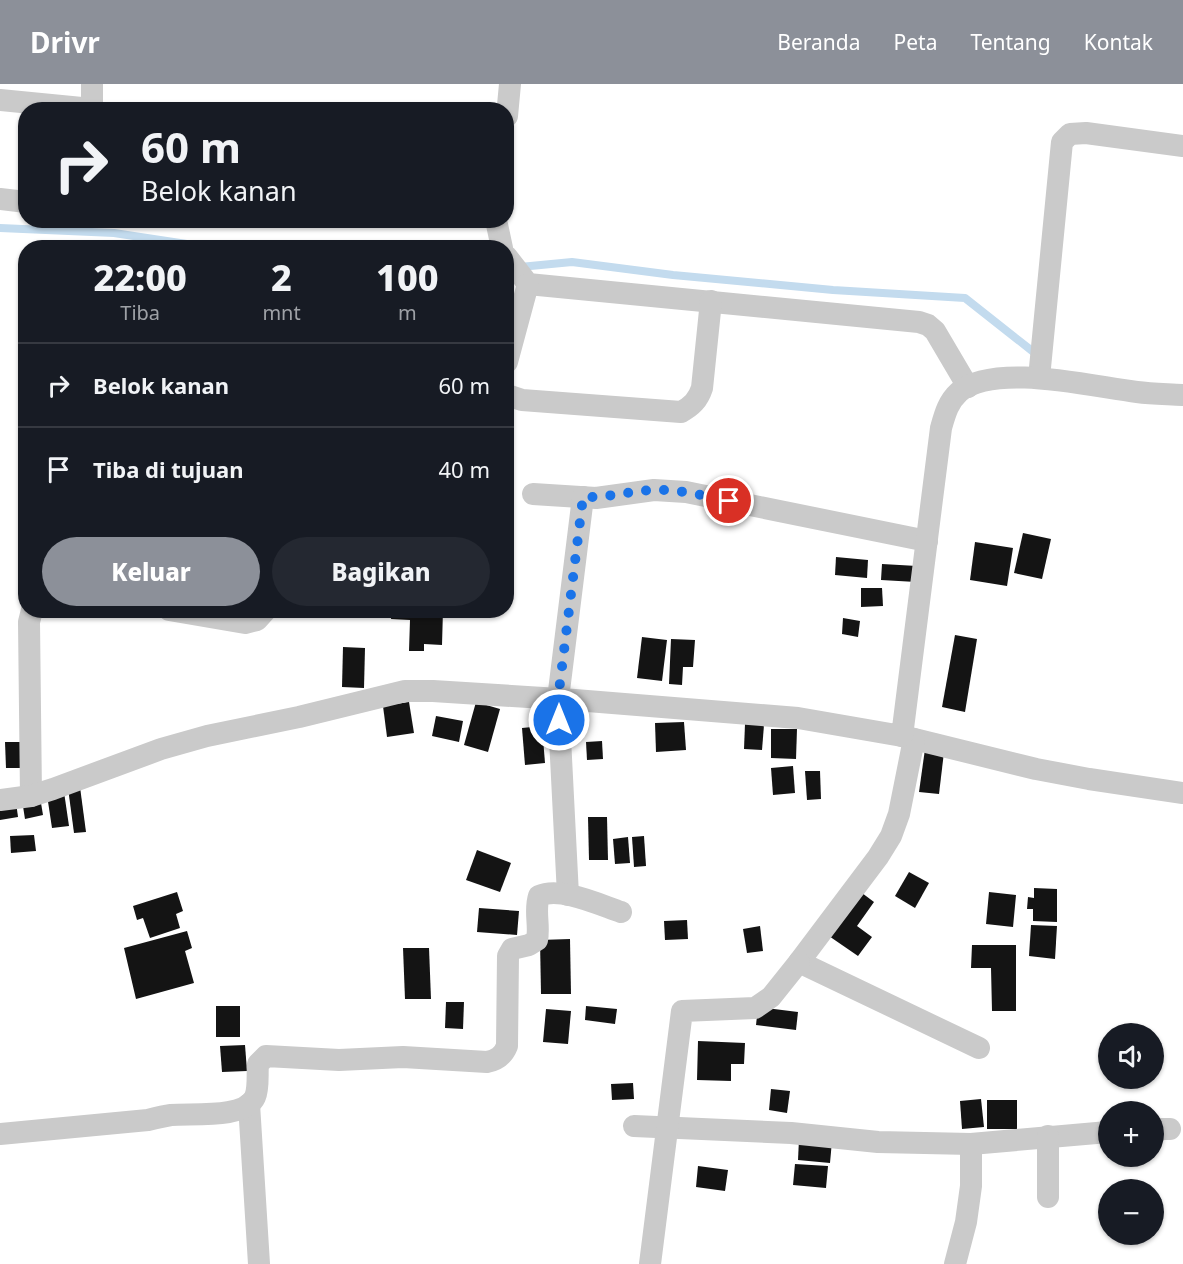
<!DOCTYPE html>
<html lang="id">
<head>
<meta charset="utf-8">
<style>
	body { margin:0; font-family:"Noto Sans",sans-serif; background:#242831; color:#f1f3f6; height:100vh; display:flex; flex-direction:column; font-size:22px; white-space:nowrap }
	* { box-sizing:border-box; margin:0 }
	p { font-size:20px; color:#9ea1a6 }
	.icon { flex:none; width:33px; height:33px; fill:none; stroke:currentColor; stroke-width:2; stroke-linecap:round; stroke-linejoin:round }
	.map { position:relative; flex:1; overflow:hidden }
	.panel { position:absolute; left:18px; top:156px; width:496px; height:378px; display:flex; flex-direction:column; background:#171b24; border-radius:24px; box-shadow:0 2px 4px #0004 }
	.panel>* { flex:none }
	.top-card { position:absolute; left:18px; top:18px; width:496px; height:126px; border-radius:24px; box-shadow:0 2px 4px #0004; background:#171b24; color:#f1f3f6; overflow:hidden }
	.tools { position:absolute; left:1098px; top:939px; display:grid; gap:12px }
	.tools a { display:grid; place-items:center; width:66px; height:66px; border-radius:50%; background:#171b24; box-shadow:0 2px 4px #0004; font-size:30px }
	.pin { position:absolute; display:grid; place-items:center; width:51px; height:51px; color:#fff; margin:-26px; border:3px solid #fff; border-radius:50%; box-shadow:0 2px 6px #0007 }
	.me { position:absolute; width:66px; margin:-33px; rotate:0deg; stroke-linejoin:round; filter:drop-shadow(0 0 4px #0008) }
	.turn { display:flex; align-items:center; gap:21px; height:126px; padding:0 24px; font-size:27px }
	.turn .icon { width:78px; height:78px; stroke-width:2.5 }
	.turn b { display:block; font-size:42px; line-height:51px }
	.eta { display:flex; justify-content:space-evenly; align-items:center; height:102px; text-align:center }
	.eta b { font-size:36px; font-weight:800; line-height:42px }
	.button { display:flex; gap:12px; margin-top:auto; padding:12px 24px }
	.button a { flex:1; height:69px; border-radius:36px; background:#8c9099; color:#fff; font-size:24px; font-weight:800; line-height:69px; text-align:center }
	.button a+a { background:#242831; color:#f1f3f6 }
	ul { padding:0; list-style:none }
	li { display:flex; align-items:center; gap:18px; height:84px; padding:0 24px; border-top:2px solid #363941 }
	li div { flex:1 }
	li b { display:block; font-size:22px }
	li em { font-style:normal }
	header { display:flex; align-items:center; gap:36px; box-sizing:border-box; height:84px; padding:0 30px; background:#8c9099; color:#fff }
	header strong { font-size:28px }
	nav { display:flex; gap:33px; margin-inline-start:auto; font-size:21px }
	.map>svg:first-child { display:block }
</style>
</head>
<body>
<header>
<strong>Drivr</strong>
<nav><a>Beranda</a><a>Peta</a><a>Tentang</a><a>Kontak</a></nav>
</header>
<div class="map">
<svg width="1183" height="1180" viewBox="0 0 1183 1180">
	<rect width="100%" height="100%" fill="#fff"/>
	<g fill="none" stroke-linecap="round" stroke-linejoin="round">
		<!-- stream -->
		<g stroke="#c3dbee" stroke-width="8">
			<polyline points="0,144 114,149 213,164"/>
			<polyline points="520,183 572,178 673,191 833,206 965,214 1036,270"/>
		</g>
	</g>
	<!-- building -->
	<g fill="#141414">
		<polygon points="1023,449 1051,455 1042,495 1014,489"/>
		<polygon points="975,458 1013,464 1007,502 970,496"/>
		<polygon points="836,473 868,476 867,494 835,491"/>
		<polygon points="882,480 917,482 916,498 881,496"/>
		<polygon points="861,504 882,504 883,522 861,523"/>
		<polygon points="392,526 443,526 442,561 424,560 424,567 409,567 410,536 391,535"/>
		<polygon points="843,534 860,537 858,553 842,550"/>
		<polygon points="955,551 977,555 965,628 942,623"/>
		<polygon points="642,553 667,556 662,597 637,594"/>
		<polygon points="671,555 695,556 693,583 683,583 682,601 669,600"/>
		<polygon points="343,563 365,564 364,604 342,603"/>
		<polygon points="409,618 414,649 387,653 383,622"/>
		<polygon points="476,618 500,625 488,668 464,661"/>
		<polygon points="436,632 463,637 459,658 432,652"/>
		<polygon points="684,638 686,666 656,668 655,639"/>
		<polygon points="745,640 764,641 762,666 744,665"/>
		<polygon points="542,642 545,679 525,681 522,644"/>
		<polygon points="771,645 797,645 796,675 771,674"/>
		<polygon points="602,657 603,675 587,676 586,658"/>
		<polygon points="5,658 27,658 28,684 6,684"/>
		<polygon points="925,665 944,668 939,710 919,708"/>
		<polygon points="793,682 795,709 773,711 771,684"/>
		<polygon points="805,687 820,687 821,715 807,716"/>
		<polygon points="80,703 86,748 74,749 68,704"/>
		<polygon points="64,708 69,742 52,744 47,711"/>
		<polygon points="40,713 43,731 25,735 22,716"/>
		<polygon points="16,718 18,733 0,736 0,720"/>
		<polygon points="588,733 607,733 608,776 589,776"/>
		<polygon points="34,751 36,767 11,769 10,752"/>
		<polygon points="644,752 646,782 634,783 632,753"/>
		<polygon points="628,753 630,779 615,780 613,755"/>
		<polygon points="477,766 511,779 500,808 466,796"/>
		<polygon points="909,788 929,799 915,824 895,812"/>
		<polygon points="1034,804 1057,805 1057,838 1033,837 1033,825 1027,825 1028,813 1034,814"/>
		<polygon points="858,806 874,818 857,842 872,853 858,872 826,850"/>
		<polygon points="177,808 183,827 176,830 180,844 150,854 143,834 137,836 133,822"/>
		<polygon points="989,808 1016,811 1013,843 986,840"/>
		<polygon points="479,824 519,827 517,851 477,848"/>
		<polygon points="687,836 688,855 665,856 664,837"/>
		<polygon points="1031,841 1057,842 1055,875 1029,872"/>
		<polygon points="760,842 763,867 747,869 743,845"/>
		<polygon points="187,847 192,864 185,867 194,899 136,915 124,864"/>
		<polygon points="570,855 571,910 541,910 540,856"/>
		<polygon points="972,861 1016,861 1016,927 992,927 991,884 971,884"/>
		<polygon points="403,864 429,864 431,915 405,915"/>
		<polygon points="446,918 464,918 463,945 445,944"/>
		<rect x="216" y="922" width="24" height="31"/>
		<polygon points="586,922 617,925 615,940 585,936"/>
		<polygon points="758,923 798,928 796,946 756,941"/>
		<polygon points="546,925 571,927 568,960 543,958"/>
		<polygon points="698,957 745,959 744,980 731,980 731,997 697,996"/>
		<polygon points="245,961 247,987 222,988 220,962"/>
		<polygon points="633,999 634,1015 612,1016 611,1000"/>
		<polygon points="771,1005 790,1007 787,1029 769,1026"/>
		<polygon points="981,1015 984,1043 962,1045 960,1017"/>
		<rect x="987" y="1016" width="30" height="29"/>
		<polygon points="799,1055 832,1057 830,1079 798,1076"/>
		<polygon points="795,1080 828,1082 826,1104 793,1101"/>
		<polygon points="698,1082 728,1086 725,1107 696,1103"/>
	</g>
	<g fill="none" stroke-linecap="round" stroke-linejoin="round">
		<!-- minor -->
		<g stroke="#cacaca" stroke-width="22">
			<polyline points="0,16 92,25"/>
			<polyline points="92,26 92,0"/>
			<polyline points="507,32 510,0"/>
			<polyline points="0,115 26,118"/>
			<polyline points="496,136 502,164"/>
			<polyline points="507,173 528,200 919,238 928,241 935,247 968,303"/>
			<polyline points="507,278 528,200"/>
			<polyline points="1039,294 1062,58 1070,50 1086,49 1183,62"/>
			<path d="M 507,311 L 522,316 L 681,328 C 692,322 698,316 702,304 L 711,217"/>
			<polyline points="533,410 596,414 654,406 686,408 927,457"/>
			<polyline points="169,526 245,539 257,536 266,526"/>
			<polyline points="902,652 1036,685 1089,695 1183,709"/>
			<polyline points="914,655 899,730 891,752 878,773 799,878 979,964"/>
			<polyline points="31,712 29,538 32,526"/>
			<path d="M 0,716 L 31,712 L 53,705 L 161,665 L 207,652 L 299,633 L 405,607 L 433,607 L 575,616 L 798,634 L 902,652 L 941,344 C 945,330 948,318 959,308 C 995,278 1093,303 1137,308 C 1152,310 1168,310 1183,311"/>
			<polyline points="568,811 558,615 583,413"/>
			<polyline points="249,1020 259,1180"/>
			<polyline points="634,1042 791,1049 878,1058 971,1060 1108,1048"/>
			<polyline points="1154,1045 1170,1045"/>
			<path d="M 0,1050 L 148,1036 C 156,1034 164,1032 171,1031 C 192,1029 245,1035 255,1013 C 259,1004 257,990 258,980 L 266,972 L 339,976 L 403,973 L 487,978 C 497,976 503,972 507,962 L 508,872 L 512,865 L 529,861 L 537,856 C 540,841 534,827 539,812 C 560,802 600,821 621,828"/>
			<polyline points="1048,1113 1048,1052"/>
			<polyline points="650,1180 682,927 755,924 771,913 799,878"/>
			<polyline points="955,1180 966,1138 971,1102 971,1060"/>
		</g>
	</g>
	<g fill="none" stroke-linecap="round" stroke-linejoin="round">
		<!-- route -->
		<path stroke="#1a73e8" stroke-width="10" stroke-dasharray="0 18" d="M 559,636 L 558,615 L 583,413 C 607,414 630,407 654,406 C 679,405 705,412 729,417"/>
	</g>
</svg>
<div class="tools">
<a><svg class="icon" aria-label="sound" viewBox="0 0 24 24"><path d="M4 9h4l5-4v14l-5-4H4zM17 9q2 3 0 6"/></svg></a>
<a>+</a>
<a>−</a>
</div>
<div class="pin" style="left:729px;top:417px;background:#d93025"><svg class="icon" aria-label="arrive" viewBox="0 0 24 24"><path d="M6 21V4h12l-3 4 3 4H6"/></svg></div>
<svg class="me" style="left:559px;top:636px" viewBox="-20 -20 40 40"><circle r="17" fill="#1a73e8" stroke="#fff" stroke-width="3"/><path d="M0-11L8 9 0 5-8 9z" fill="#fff"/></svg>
<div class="top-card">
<div class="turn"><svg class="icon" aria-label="right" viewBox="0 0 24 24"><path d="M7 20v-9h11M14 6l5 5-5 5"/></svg><div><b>60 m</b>Belok kanan</div></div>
</div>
<section class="panel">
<div class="eta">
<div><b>22:00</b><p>Tiba</p></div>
<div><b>2</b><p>mnt</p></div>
<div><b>100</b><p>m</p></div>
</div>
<ul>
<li><svg class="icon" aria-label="right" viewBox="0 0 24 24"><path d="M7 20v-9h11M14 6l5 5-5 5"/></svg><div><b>Belok kanan</b></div><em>60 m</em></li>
<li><svg class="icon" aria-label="arrive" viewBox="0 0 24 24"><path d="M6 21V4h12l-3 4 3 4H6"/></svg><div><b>Tiba di tujuan</b></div><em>40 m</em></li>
</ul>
<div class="button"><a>Keluar</a><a>Bagikan</a></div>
</section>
</div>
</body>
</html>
